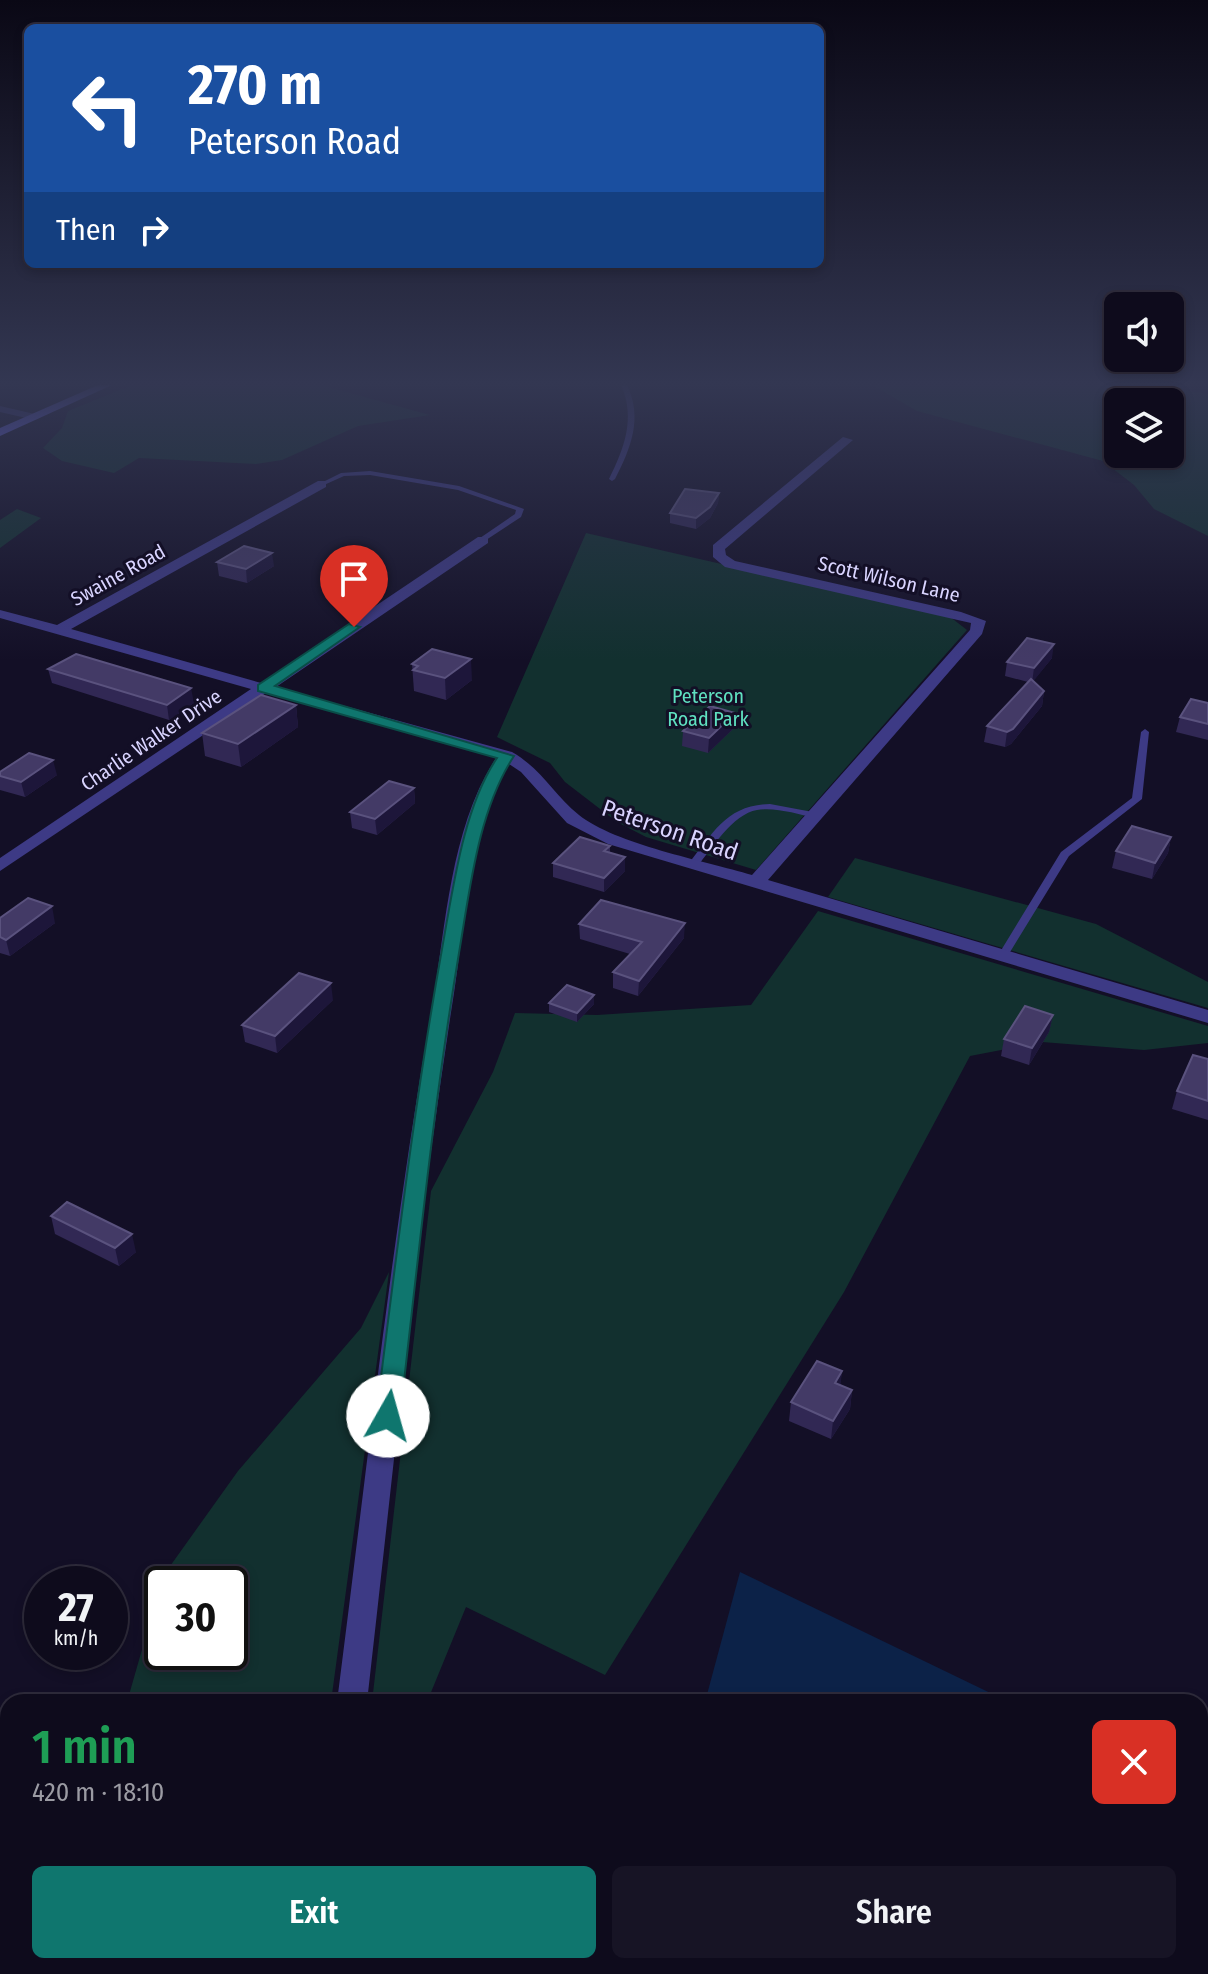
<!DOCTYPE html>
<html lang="en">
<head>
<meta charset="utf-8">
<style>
	body { margin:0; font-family:"Fira Sans Condensed",sans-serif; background:#171425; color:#f1f3f6; height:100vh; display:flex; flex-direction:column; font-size:30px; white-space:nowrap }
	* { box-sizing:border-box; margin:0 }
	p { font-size:26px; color:#9b9ba3 }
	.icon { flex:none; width:44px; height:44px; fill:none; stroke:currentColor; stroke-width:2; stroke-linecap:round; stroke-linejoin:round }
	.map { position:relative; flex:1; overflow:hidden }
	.details { position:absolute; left:0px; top:1694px; width:1208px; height:280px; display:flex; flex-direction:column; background:#0e0b1c; border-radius:24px 24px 0 0; box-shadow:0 4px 12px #0003,0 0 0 2px #2e2b3b }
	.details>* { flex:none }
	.hud { position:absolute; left:24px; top:24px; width:800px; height:244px; border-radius:12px; box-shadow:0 4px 12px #0003,0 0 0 2px #2e2b3b; background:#1a4fa0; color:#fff; overflow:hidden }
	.buttons { position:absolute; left:1104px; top:292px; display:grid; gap:16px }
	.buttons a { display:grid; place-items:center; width:80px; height:80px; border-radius:12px; background:#0e0b1c; box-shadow:0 4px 12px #0003,0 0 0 2px #2e2b3b; font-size:40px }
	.speed { position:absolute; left:24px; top:1566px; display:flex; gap:16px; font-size:40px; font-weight:700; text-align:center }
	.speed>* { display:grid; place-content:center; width:104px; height:104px; border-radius:50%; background:#0e0b1c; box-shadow:0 4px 12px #0003,0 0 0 2px #2e2b3b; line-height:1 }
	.speed small { font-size:20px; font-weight:400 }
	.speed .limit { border:4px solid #111; border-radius:12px; background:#fff; color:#111 }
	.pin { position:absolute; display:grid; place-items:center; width:68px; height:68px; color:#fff; margin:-82px -34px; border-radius:50% 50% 50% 0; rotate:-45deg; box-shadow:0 0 8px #0007 }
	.pin .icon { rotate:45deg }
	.me { position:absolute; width:88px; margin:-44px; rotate:7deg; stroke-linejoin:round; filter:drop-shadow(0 0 6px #0008) }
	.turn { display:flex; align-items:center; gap:28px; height:168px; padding:0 32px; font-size:36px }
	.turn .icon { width:104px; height:104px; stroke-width:2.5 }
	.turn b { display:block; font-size:56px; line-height:68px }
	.then { display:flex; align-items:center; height:76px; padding:0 32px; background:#0003; gap:16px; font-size:30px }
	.round { display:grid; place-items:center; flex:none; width:84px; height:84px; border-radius:12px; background:#171425 }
	.overview { display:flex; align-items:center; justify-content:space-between; height:136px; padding:0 32px }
	h1 { font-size:48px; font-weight:600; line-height:60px; color:#1e9e55 }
	.cta { display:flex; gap:16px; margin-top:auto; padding:16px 32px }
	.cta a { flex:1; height:92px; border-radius:12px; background:#0f766e; color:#fff; font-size:32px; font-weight:600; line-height:92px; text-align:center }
	.cta a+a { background:#171425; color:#f1f3f6 }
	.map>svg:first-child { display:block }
</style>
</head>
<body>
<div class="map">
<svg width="1208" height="1974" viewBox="0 0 1208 1974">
	<rect width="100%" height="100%" fill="#130f26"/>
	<!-- green -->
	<g fill="#12302f" fill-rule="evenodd">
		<polygon points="132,385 321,385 430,415 358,426 282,460 256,464 139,458 114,473 62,461 43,448 62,428 68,411"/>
		<path d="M 872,385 L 1155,385 L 1208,394 L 1208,536 L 1154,509 L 1134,485 L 1103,461 L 917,411 ZM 1170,402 L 1170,454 L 1118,454 L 1118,402 Z"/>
		<polygon points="17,509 41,518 0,548 0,520"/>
		<polygon points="586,533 949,616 967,630 756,870 646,837 617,822 565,782 550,763 497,737"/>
		<polygon points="855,858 1096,924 1208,982 1208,1008 828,897"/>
		<polygon points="818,911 1208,1026 1208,1043 1144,1050 1042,1042 970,1056 844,1292 605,1675 466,1607 427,1702 372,1702 431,1191 493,1072 515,1013 597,1015 751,1005"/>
		<path d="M 389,1272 L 331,1702 L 127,1702 L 163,1576 L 238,1471 L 361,1328 ZM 162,1584 L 230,1584 L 230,1652 L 162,1652 Z"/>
		<polygon points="88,1966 295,1966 294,1974 87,1974"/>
	</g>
	<!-- water -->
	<g fill="#0c2248">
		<polygon points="740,1572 1009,1702 705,1702"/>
		<polygon points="1200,1791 1208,1794 1208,1974 702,1974 687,1966 1200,1966"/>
	</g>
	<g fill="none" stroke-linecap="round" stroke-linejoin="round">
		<!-- service -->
		<g fill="#3d3a85" fill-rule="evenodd">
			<path d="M 621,385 L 627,385 C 643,418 631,448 615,479 L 612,481 L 609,479 C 624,449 636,418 621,385 Z"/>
			<polygon points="370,471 459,486 524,509 521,517 483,542 479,540 480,538 515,514 516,510 458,490 370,475 344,476 324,485 319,484 341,473"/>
			<polygon points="1145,729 1149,732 1142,799 1069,856 1007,957 1002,960 998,959 997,957 1061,852 1132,798 1141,732"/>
			<path d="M 770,804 L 818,813 L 820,815 L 815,818 C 797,814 776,807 757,810 C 733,814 711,849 697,867 L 689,867 L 688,865 L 689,863 C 714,832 727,805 770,804 Z"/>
		</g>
		<!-- minor -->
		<g fill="#3d3a85" fill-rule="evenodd">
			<polygon points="0,406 39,415 41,417 35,420 0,412"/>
			<path d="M 843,437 L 853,440 L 725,549 L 726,555 L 735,561 L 961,612 L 986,621 L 982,634 L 768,880 L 1208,1010 L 1208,1023 L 608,844 L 567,823 L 521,772 L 509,764 C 470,824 465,923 454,993 C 417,1228 394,1465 367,1702 L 337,1702 C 367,1468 392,1234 433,1002 C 446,923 451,827 496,758 L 266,693 L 0,871 L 0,858 L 251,689 L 0,618 L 0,610 L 57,625 L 318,481 L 326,481 L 326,487 L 71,629 L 261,683 L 478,537 L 488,537 L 488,543 L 276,687 L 512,752 C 543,770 553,794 579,815 C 615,844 705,861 752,875 L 970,630 L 971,623 L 725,567 L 713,557 L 713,545 Z"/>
			<polygon points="301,1966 335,1966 334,1974 300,1974"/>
		</g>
		<!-- secondary -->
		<polygon fill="#6f6bff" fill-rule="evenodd" points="98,385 112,385 0,436 0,428"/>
	</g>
	<!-- wall -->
	<g fill="#312854">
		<polygon points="719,493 718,503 710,518 696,529 670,523 670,513"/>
		<polygon points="217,562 274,566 247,583 219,576"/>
		<polygon points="1052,658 1033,681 1044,691 1042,706 1011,744 1005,747 984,742 987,726 1028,682 1005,676 1007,662"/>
		<polygon points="412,664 472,680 446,700 414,691"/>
		<polygon points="48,669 194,703 169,720 52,683"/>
		<polygon points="1208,703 1208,740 1176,732 1180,717"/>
		<polygon points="296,705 298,727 241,767 205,756 202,733"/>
		<polygon points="735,713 734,728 708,753 682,746 683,731"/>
		<polygon points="0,772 57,775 25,797 0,790"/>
		<polygon points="414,788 415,803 377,835 352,828 350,812"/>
		<polygon points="1171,837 1168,853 1152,879 1112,868 1116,851"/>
		<polygon points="610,846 610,853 625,871 604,892 553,877 553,863"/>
		<polygon points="0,918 55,923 10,956 0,953"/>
		<polygon points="579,924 684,938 638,996 613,988 613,972 630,954 580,939"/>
		<polygon points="333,1000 277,1053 245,1042 242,1025"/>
		<polygon points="549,1003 594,1004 577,1022 549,1012"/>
		<polygon points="1053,1015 1049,1032 1029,1065 1001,1056 1004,1039"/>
		<polygon points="1208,1059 1208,1120 1172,1109 1177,1091"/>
		<polygon points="51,1216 136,1252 119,1266 55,1234"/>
		<polygon points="842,1371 840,1385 852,1390 850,1409 831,1439 789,1421 791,1402"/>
	</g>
	<!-- shaded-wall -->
	<g fill="#1d163a">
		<polygon points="719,493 718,503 710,518 696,529 696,518"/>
		<polygon points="272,553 274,566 247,583 246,569"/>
		<polygon points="1054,644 1052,658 1032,683 1034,668"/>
		<polygon points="471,659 472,680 446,700 445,678"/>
		<polygon points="191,688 194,703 169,720 167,705"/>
		<polygon points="1044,691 1042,706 1011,744 1005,747 1007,732"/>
		<polygon points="296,705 298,727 241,767 238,744"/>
		<polygon points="735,713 734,728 708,753 709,738"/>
		<polygon points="53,760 57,775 25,797 21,782"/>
		<polygon points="414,788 415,803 377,835 375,819"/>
		<polygon points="1171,837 1168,853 1152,879 1155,863"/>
		<polygon points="625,857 625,871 604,892 604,878"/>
		<polygon points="52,906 55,923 10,956 6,940"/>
		<polygon points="685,923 684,938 638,996 639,981"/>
		<polygon points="331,983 333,1000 277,1053 275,1036"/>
		<polygon points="594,995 594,1004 577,1022 577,1013"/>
		<polygon points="1053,1015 1049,1032 1029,1065 1032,1048"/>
		<polygon points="132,1234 136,1252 119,1266 115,1248"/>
		<polygon points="842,1371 840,1390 835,1383"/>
		<polygon points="852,1390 850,1409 831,1439 833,1421"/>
	</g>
	<!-- building -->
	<g fill="#433a66" stroke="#5a527e" stroke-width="2">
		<polygon points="685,489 719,493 710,507 696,518 670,513"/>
		<polygon points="244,546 272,553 246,569 217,562"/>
		<polygon points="1027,638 1054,644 1034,668 1007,662"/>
		<polygon points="432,649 471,659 445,678 413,670 418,666 412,664"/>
		<polygon points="76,654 191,688 167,705 48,669"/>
		<polygon points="1031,679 1044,691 1013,729 1007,732 987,726"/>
		<polygon points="261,695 296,705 238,744 202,733"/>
		<polygon points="1191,699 1208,703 1208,724 1180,717"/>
		<polygon points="710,706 735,713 709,738 683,731"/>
		<polygon points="29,753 53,760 21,782 0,776 0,772"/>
		<polygon points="389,781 414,788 375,819 350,812"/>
		<polygon points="1132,826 1171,837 1155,863 1116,851"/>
		<polygon points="580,837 610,846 604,851 625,857 604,878 553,863"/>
		<polygon points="28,898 52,906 6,940 0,937 0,918"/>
		<polygon points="601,900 685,923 639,981 613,972 642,942 579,924"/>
		<polygon points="299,973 331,983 275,1036 242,1025"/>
		<polygon points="567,985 594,995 577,1013 549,1003"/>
		<polygon points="1025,1006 1053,1015 1032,1048 1004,1039"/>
		<polygon points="1193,1055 1208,1059 1208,1101 1177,1091"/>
		<polygon points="67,1202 132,1234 115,1248 51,1216"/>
		<polygon points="817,1361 842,1371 835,1383 852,1390 833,1421 791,1402"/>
	</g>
	<!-- sky -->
	<linearGradient id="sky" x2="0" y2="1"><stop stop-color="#0a0815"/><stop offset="0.58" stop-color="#333752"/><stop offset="1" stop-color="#333752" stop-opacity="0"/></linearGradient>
	<rect width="1208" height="661" fill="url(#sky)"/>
	<!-- route -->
	<path fill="#0f766e" stroke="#0a4d48" stroke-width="2" d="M 349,624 L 360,627 L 275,686 L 514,756 C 478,811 470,889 459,953 C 433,1107 418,1262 400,1416 L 396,1423 L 388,1426 L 379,1423 L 376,1416 C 396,1260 414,1104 442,949 C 453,889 463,808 497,758 L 258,691 L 258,685 Z"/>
	<g text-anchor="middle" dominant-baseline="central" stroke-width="6" stroke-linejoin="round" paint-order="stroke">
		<!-- far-street labels -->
		<g font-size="20" fill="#d9d4ff" stroke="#130f26">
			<text transform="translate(118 575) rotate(-29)">Swaine Road</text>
			<text transform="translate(889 579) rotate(13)">Scott Wilson Lane</text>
			<text transform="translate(151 740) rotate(-34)">Charlie Walker Drive</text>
		</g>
		<!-- far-park labels -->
		<g font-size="20" fill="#5fe0c0" stroke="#130f26">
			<text x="708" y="696">Peterson<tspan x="708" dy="23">Road Park</tspan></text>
		</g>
		<!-- street labels -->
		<g font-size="24" fill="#d9d4ff" stroke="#130f26">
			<text transform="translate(670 830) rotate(19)">Peterson Road</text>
		</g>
	</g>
</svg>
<div class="buttons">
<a><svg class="icon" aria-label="sound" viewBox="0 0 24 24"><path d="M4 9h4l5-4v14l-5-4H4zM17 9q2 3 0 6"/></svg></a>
<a><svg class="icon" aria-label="layers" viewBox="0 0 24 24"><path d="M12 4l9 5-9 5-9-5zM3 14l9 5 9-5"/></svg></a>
</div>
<div class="speed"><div>27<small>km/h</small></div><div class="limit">30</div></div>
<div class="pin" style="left:354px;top:627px;background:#d93025"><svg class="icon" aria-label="arrive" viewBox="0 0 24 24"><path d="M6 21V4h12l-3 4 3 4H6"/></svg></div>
<svg class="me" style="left:388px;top:1416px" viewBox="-20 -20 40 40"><circle r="19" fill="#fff"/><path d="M0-13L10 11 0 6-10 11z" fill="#0f766e"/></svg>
<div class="hud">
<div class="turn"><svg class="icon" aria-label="left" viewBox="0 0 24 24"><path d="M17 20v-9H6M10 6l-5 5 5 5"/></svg><div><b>270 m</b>Peterson Road</div></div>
<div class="then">Then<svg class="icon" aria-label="right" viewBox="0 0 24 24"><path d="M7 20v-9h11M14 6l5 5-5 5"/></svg></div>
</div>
<section class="details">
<div class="overview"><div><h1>1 min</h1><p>420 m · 18:10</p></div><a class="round" style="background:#d93025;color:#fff"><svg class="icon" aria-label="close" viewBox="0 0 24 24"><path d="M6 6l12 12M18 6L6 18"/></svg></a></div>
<div class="cta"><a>Exit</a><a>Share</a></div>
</section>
</div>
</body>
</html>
